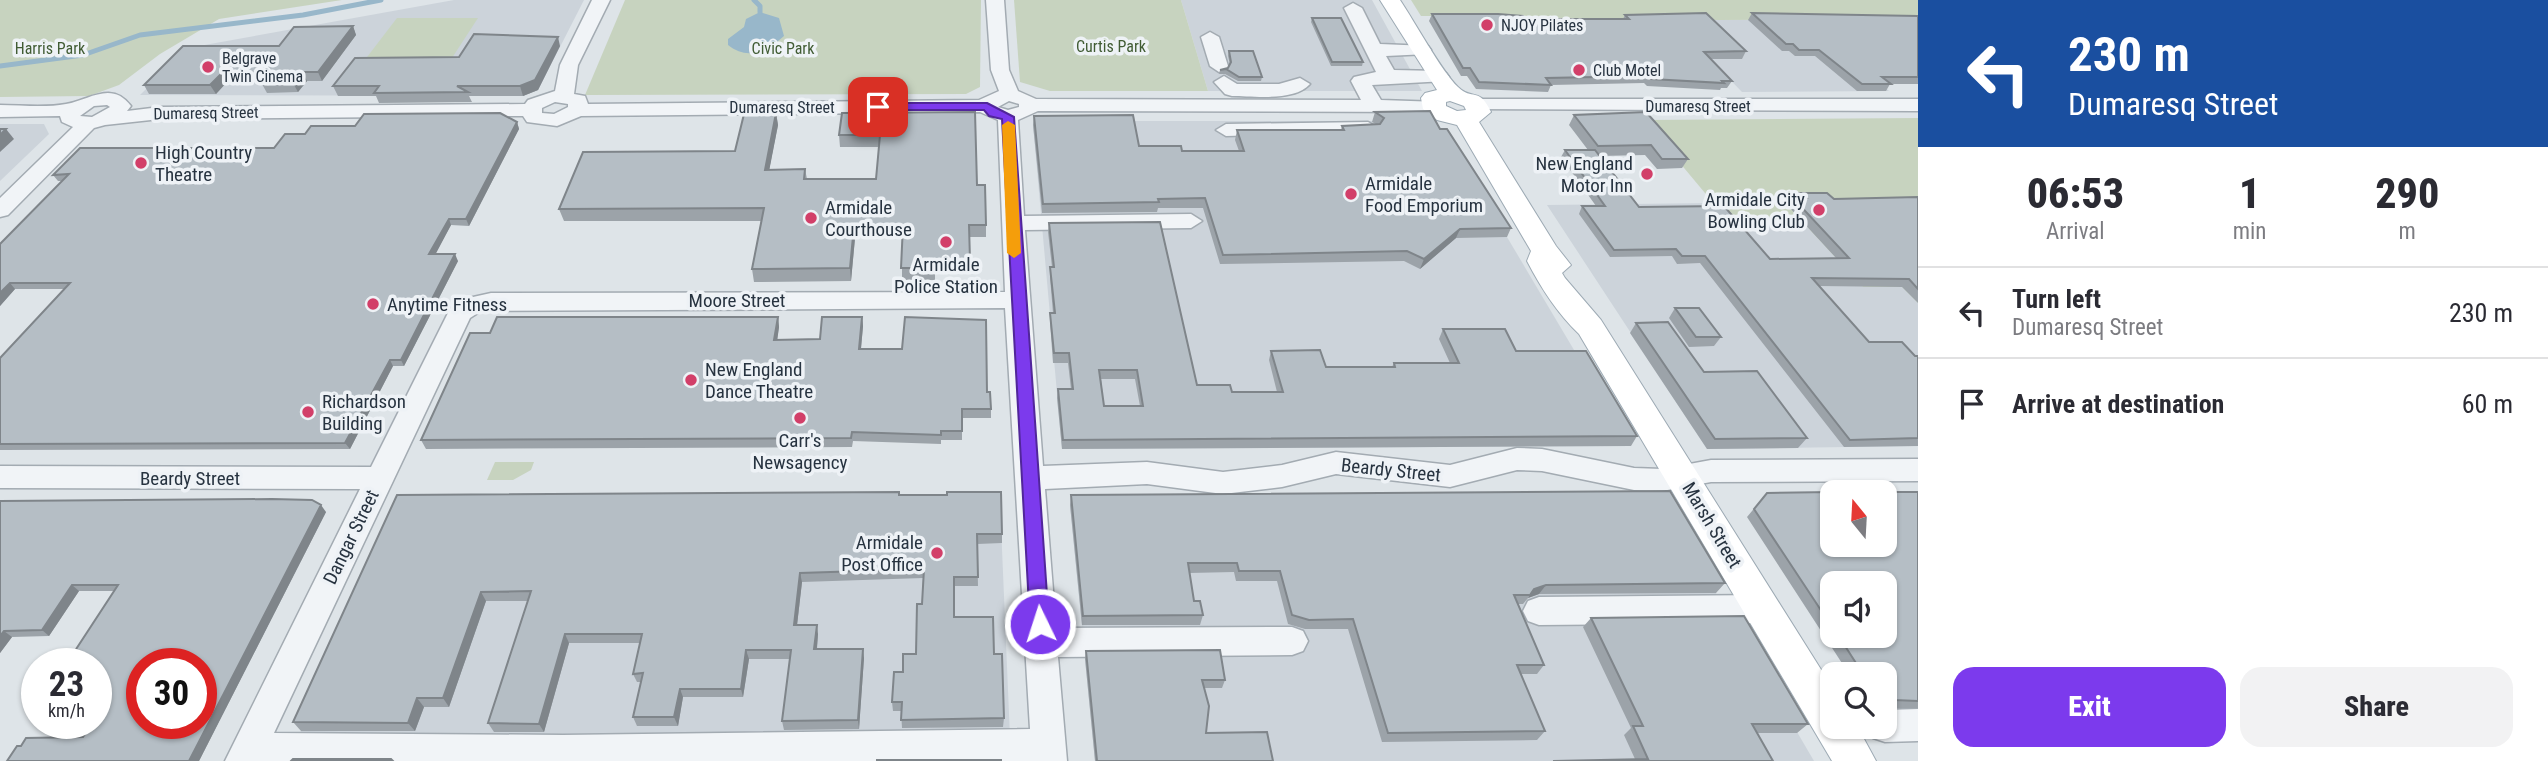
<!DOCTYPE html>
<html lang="en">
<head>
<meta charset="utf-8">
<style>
	body { margin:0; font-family:"Roboto Condensed",sans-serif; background:#f2f2f3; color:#2b2b33; height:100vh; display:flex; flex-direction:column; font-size:26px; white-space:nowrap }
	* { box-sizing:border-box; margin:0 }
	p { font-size:23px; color:#7c7c81 }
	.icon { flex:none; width:38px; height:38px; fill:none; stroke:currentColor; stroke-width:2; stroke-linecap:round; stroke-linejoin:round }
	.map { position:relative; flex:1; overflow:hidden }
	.sheet { display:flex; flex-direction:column; background:#fff; width:630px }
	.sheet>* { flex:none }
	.guide { background:#1a4fa0; color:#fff; overflow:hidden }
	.needle { width:46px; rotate:342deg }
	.controls { position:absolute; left:1820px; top:480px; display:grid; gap:14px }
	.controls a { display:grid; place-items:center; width:77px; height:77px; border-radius:14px; background:#fff; box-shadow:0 2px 5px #0004; font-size:35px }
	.speed { position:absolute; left:21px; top:648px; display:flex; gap:14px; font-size:35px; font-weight:700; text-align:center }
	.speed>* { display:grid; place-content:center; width:91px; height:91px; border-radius:50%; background:#fff; box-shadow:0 2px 5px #0004; line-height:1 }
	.speed small { font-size:18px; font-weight:400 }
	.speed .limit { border:10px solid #d22; background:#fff; color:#111 }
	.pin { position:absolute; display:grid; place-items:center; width:60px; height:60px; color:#fff; margin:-30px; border-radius:14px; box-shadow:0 4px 10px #0006 }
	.me { position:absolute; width:77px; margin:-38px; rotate:356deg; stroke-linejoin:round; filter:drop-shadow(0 0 5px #0008) }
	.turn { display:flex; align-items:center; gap:24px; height:147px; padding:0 35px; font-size:32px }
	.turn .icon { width:91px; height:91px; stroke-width:2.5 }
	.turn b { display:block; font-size:49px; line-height:60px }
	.eta { display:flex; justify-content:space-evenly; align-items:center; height:119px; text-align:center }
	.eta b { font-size:42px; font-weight:800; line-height:49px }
	.primary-button { display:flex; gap:14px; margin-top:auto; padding:14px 35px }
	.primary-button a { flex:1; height:80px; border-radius:21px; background:#7c3aed; color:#fff; font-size:28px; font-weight:800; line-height:80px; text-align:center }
	.primary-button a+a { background:#f2f2f3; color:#2b2b33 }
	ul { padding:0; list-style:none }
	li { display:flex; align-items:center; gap:21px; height:91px; padding:0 35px; border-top:2px solid #e1e1e2 }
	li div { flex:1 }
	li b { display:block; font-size:26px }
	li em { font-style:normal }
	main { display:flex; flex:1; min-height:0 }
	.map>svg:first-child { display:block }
</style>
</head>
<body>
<main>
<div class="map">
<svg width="1918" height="761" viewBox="0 0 1918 761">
	<rect width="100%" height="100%" fill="#dee4e8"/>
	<!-- built -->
	<g fill="#ccd3da">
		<polygon points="454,0 584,0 538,90 523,96 140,95 188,48"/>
		<polygon points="1181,0 1372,0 1422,91 1208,91"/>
		<polygon points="1672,20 1807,20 1889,91 1742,92"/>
		<polygon points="1039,121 1433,121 1507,237 1631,446 1062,449 1033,125"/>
		<polygon points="0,124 44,124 49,134 0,181"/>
		<polygon points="1714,203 1726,217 1798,217 1863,287 1902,287 1918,303 1918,446 1707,449 1547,205"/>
		<polygon points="1662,501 1814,761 1095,761 1070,505"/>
		<polygon points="1000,502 1010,737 296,742 403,504"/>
	</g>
	<!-- green -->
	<g fill="#c7d3bf">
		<polygon points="0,0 342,0 219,19 160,54 119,85 89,96 0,97"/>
		<polygon points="625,0 981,0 980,87 966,94 585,95"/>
		<polygon points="1014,0 1181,0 1208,91 1050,91 1020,82"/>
		<polygon points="1411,0 1918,0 1918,19 1495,21 1492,16 1421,16"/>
		<polygon points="397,18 478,18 450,61 364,61"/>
		<polygon points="1918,118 1918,303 1902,287 1863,287 1798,217 1725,217 1644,120"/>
		<polygon points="495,462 534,462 531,470 513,480 487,480"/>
	</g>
	<!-- water -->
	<path fill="#98b7ca" d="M 760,12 L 779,18 L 784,36 C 767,51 748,61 728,45 L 728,39 L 744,27 L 746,19 Z"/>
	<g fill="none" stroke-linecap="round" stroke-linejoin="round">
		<!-- stream -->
		<g stroke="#98b7ca" stroke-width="5">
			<polyline points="754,0 760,6 760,12"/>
			<polyline points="0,66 83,55 140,35 303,15 381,0"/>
		</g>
		<!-- minor casing -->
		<g stroke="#a3abb2" stroke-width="3">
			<g id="minor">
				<path d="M 592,0 L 610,0 L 578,65 L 574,94 L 585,96 L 588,104 L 979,100 L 999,91 L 991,70 L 986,0 L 1004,0 L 1009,70 L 1018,91 L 1036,99 L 1361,100 L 1351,81 L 1354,77 L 1376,72 L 1344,8 L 1353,3 L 1362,8 L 1380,44 L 1428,46 L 1431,50 L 1428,54 L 1386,56 L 1394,70 L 1439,71 L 1446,73 L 1449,77 L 1446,81 L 1372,85 L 1381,100 L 1440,102 L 1443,106 L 1433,112 L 1038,111 L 1018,120 L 1024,216 L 1191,214 L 1202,221 L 1191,228 L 1025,230 L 1043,466 L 1147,462 L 1223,472 L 1282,465 L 1336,452 L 1450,465 L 1517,448 L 1542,449 L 1634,468 L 1662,469 L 1711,460 L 1918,459 L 1918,481 L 1711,482 L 1662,491 L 1634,490 L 1542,471 L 1517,470 L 1450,487 L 1336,474 L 1282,487 L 1223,494 L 1147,484 L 1045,489 L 1056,628 L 1292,627 L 1303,631 L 1308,641 L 1303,651 L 1292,655 L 1058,657 L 1067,761 L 225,761 L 360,489 L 0,488 L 0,466 L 371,467 L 451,307 L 464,299 L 491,293 L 1005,292 L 998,120 L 980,112 L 581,116 L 557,126 L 527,122 L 523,116 L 160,119 L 105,125 L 94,128 L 8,215 L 0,217 L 0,198 L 73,127 L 62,122 L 60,116 L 0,117 L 0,105 C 21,105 45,108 66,104 C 89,100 112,80 131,106 L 127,111 L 160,107 L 525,104 L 528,100 L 555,91 L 560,65 ZM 1009,101 L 1019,104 L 1019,107 L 1008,110 L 998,107 ZM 555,102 L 568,104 L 568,107 L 554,114 L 542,113 L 542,108 ZM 107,105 L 110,107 L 92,117 L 80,116 L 94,106 ZM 1005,308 L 1030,729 L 563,735 L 274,733 L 470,318 L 481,311 Z"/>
				<polygon points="1210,32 1219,37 1228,66 1226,70 1219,72 1210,66 1201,37"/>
				<path d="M 1224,76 L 1237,84 L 1279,84 L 1300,78 L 1310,84 C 1294,102 1253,96 1232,96 L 1225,94 L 1214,82 Z"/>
				<polygon points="1477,99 1918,99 1918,111 1470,109 1467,105"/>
				<polygon points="1368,122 1378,128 1375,132 1226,136 1216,130 1226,124"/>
				<polygon points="1764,595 1775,599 1780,609 1775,619 1764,623 1539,625 1528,621 1523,611 1528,601 1539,597"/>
				<polygon points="1918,709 1918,741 1885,742 1873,738 1868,726 1885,726 1885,710"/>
			</g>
		</g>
		<!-- major casing -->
		<g stroke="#9daab4" stroke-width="2">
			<path id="major" d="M 1380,0 L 1400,0 C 1415,22 1441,71 1458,87 C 1472,101 1479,86 1491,112 L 1479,122 L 1556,246 L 1571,265 L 1562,273 L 1565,278 L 1601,320 L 1832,687 L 1832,726 L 1857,726 L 1876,761 L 1832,761 L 1579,334 C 1557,313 1541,288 1527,261 L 1531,251 L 1457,125 L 1437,120 L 1423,109 L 1421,98 L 1425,93 L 1437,90 ZM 1450,101 L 1464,106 L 1466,110 L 1457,111 L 1446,106 L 1446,102 Z"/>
		</g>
		<!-- minor -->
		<use href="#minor" fill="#f1f4f7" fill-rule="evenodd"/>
		<!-- major -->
		<use href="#major" fill="#fff" fill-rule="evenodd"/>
	</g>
	<!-- wall -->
	<g fill="#9ca3a9" fill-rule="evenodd">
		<polygon points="1752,13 1918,16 1918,84 1890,84 1886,91 1857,91 1815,56 1795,56 1789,51 1782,51 1748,20"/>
		<polygon points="1432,14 1526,19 1623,19 1625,15 1746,51 1742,59 1710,59 1732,81 1727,88 1721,88 1720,90 1647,86 1644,83 1551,85 1548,92 1476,89 1467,76 1461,76 1429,21"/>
		<polygon points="1312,18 1363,62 1362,66 1331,66 1311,22"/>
		<polygon points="353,26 356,35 322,81 307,81 298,92 267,93 262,84 264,81 227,82 216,94 149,94 144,85 279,46"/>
		<polygon points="560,46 538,90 523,96 469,96 472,102 379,103 376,96 338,96 333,86 459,57"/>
		<polygon points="1229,51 1262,77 1261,81 1238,81 1225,74 1219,74 1220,70 1228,68 1230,65 1228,56"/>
		<polygon points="1375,112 1440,129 1511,228 1507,237 1456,238 1420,269 1404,261 1220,264 1203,208 1158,208 1157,212 1042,213 1033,125 1034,116 1139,146 1182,151 1239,151 1235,140 1237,130 1341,130 1342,126 1376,124 1372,122"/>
		<polygon points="776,113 778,125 769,170 805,169 807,179 876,179 879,147 840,147 839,135 842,113 977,185 986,225 986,237 970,237 970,272 935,274 935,280 902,280 902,238 855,238 851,281 754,282 752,269 761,221 564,221 559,209 735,151"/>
		<polygon points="1574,115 1688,159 1682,168 1657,169 1645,155 1600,156 1639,207 1770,259 1836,258 1788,206 1793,198 1797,198 1800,193 1834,199 1918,197 1918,303 1902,287 1819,286 1869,342 1915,356 1918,356 1918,446 1844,447 1700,263 1677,264 1672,256 1610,257 1579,214 1582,206 1596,206 1561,157 1565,150 1588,150 1569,125"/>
		<polygon points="517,122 519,129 469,226 451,225 435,254 458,261 404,366 393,366 350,449 0,450 0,358 64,289 15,289 0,306 0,244 63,181 58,181 53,175 274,148 305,134 355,126"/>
		<path d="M 1049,223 L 1197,385 L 1232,392 L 1277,392 L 1269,360 L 1271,351 L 1326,367 L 1392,367 L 1394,363 L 1450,363 L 1439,339 L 1443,329 L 1516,351 L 1637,436 L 1631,446 L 1062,449 L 1057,398 L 1058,389 L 1071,389 L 1068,363 L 1053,363 L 1050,322 L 1050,313 L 1053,313 L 1050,277 L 1050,267 L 1052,267 L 1048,232 ZM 1101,379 L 1135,379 L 1140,406 L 1104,406 Z"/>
		<polygon points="1675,308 1721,337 1714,346 1689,347 1669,318"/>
		<polygon points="778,317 779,327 777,340 820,339 862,317 863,326 861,349 987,392 991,409 991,418 962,418 962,440 941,440 941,444 853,441 852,447 426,449 421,440 490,333"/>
		<polygon points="1636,323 1704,372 1807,438 1798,448 1707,449 1630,333"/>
		<path d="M 1918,492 L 1918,708 L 1885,708 L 1885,674 L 1849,674 L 1747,517 L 1767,493 ZM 1832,583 L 1885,635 L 1832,635 Z"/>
		<polygon points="397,495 899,495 1002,534 1002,543 977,544 978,586 954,586 954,617 994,654 1004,718 1003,727 902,728 901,711 893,711 892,702 903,672 916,654 922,604 923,578 802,582 797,625 818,634 817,649 864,658 859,729 784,730 782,721 790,659 749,659 743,697 683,697 678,726 637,726 633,717 641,682 637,682 633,674 640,643 569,643 544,732 494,732 488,723 528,601 486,601 449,707 424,707 415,731 301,731 293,722"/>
		<polygon points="1071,495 1725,583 1716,593 1539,594 1528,598 1523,604 1518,604 1544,665 1537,674 1521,674 1545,731 1537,740 1382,742 1348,629 1305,629 1288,624 1277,581 1236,581 1234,572 1189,573 1194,601 1203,615 1200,625 1082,625 1070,505"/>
		<polygon points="0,501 326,512 199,761 7,761 21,746 83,737 100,708 96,708 96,663 114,591 79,591 49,636 12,637 0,653"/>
		<polygon points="1591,618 1808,724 1797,733 1757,733 1773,761 1552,761 1635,759 1624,735 1631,728 1583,627"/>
		<polygon points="1086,651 1225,680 1222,688 1204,688 1206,733 1273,761 1095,761 1085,659"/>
	</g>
	<!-- shaded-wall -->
	<g fill="#7f858a">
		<polygon points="353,26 356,35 322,81 318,72"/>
		<polygon points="558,37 560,46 538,90 523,96 520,86"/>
		<polygon points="302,72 307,81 298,92 293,83"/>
		<polygon points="222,73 227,82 216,94 210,85"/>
		<polygon points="776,113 778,125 767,182 765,170"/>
		<polygon points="517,122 519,129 469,226 466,219"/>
		<polygon points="6,129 14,139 0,152 0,135"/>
		<polygon points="449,219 451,225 432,261 429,254"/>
		<polygon points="854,226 855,238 851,281 850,268"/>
		<polygon points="1460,229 1456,238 1420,269 1424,259"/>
		<polygon points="455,254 458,261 404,366 401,360"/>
		<polygon points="10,283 15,289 0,306 0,293"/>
		<polygon points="778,317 779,327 776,349 774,340"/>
		<polygon points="862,317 863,326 860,358 859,349"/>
		<polygon points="390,360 393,366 350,449 345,443"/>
		<polygon points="321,505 326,512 199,761 189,761"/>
		<polygon points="800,573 802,582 796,634 794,625"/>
		<polygon points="72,585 79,591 49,636 42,630"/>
		<polygon points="1546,585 1539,594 1528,598 1534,589"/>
		<polygon points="481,592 486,601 449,707 443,698"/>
		<polygon points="817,625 818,634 816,658 814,649"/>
		<polygon points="4,631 12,637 0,653 0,636"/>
		<polygon points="565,634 569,643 544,732 539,724"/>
		<polygon points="863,649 864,658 859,729 858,720"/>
		<polygon points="746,650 749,659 743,697 741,689"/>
		<polygon points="680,689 683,697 678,726 674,717"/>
		<polygon points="417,698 424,707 415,731 408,723"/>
	</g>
	<!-- building -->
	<g fill="#b5bec5" stroke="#7f858a" stroke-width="2" fill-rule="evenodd">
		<polygon points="1706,13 1746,51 1704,52 1732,81 1722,81 1724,83 1651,79 1648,76 1546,78 1551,85 1479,82 1470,68 1463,68 1432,14 1498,14 1523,16 1526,19 1629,19 1625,15"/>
		<polygon points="1752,13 1918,16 1918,77 1882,77 1891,84 1862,84 1819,50 1799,50 1793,44 1786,44"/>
		<polygon points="1312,18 1341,18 1363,62 1332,62"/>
		<polygon points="353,26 318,72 302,72 293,83 262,84 271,72 222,73 210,85 144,85 183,46 279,46 294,27"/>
		<polygon points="474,34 558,37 535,80 520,86 457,86 468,92 374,93 379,86 333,86 355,58 459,57"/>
		<polygon points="1229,51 1253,51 1262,77 1239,77 1226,69 1220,70 1228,68 1231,62"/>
		<polygon points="1430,111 1440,129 1447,129 1511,228 1460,229 1424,259 1407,251 1223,255 1205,198 1158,199 1159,202 1043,204 1034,116 1133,115 1139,146 1181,146 1182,151 1244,151 1237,130 1344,130 1342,126 1380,124 1384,118 1375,112"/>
		<polygon points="975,112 977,185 985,185 986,225 969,225 970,260 935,262 935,268 901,268 903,225 854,226 850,268 752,269 764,208 559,209 583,152 735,151 744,114 776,113 765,170 805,169 804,179 876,179 880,135 839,135 842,113"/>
		<polygon points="1646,112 1688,159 1662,159 1651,145 1598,146 1574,115"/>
		<polygon points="500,113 517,122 466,219 449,219 429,254 455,254 401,360 390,360 345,443 0,444 0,358 70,283 10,283 0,293 0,244 69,174 53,175 80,148 274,148 285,134 305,134 311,126 355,126 364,114"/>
		<polygon points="0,129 6,129 0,135"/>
		<polygon points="1565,150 1595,150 1639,207 1724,206 1770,259 1849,258 1793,198 1806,198 1800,193 1827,193 1834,199 1918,197 1918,289 1909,279 1812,278 1869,342 1902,342 1915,356 1918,356 1918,438 1850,440 1705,256 1682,256 1676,249 1614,250 1582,206 1605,206"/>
		<path d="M 1160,222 L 1197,385 L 1230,385 L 1232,392 L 1283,392 L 1271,351 L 1320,350 L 1326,367 L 1395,367 L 1394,363 L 1459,363 L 1443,329 L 1505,329 L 1516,351 L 1586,351 L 1637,436 L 1063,440 L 1058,389 L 1073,389 L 1069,353 L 1054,353 L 1050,313 L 1055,313 L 1050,267 L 1054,267 L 1049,223 ZM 1099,370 L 1137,370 L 1143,406 L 1104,406 Z"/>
		<polygon points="1675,308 1699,308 1721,337 1696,337"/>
		<polygon points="497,317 778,317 774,340 820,339 822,317 862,317 859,349 902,349 905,317 986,320 987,392 990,392 991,409 962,409 962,431 941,431 941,435 852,432 851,438 421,440 470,333 490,333"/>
		<polygon points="1668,322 1704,372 1757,371 1807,438 1715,439 1636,323"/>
		<polygon points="1670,491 1725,583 1546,585 1534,589 1530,595 1514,595 1544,665 1517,665 1545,731 1388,733 1353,619 1309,620 1292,615 1280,571 1239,571 1237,563 1188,563 1194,601 1200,601 1203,615 1083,616 1071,495"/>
		<polygon points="899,492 899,495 947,495 947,492 1001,492 1002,534 977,534 978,577 954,577 954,617 993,617 994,654 1002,654 1004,718 901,720 902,702 892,702 894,672 903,672 903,654 916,654 917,604 922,604 924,569 800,573 794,625 817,625 814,649 863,649 858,720 782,721 791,650 746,650 741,689 680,689 674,717 633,717 643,673 633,674 642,634 565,634 539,724 488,723 531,591 481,592 443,698 417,698 408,723 293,722 397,495"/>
		<polygon points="1832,492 1832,544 1885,544 1885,492 1918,492 1918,701 1894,700 1885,686 1885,674 1863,674 1838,635 1885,635 1885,583 1832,583 1832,627 1754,509 1767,493"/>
		<path d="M 272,499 L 312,500 L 321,505 L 189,761 L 7,761 L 17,746 L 21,746 L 26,738 L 83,737 L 92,723 L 96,723 L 96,715 L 104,702 L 96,702 L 96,663 L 67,663 L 118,585 L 72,585 L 42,630 L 4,631 L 0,636 L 0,501 ZM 142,663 L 201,663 L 201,723 L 142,723 Z"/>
		<polygon points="1744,616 1808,724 1752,724 1773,761 1553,761 1648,759 1633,726 1643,726 1591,618"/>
		<polygon points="1220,650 1225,680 1202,680 1209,706 1206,733 1267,732 1273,761 1097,761 1086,651"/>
		<polygon points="293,759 391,759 393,761 291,761"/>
		<rect x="877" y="760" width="124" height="1"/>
	</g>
	<!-- route -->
	<polygon fill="#7c3aed" stroke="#51269a" stroke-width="2" points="987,103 1014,117 1049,624 1046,630 1040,633 1033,630 1030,624 1002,119 989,116 984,110 878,110 872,107 878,103"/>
	<!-- slow -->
	<polygon fill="#f59e0b" points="1008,121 1015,125 1021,253 1014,258 1007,253 1002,125"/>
	<!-- markers -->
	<g fill="#d23f69" stroke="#eef2f6" stroke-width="2.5">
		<circle cx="1487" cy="25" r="7"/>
		<circle cx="208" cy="67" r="7"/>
		<circle cx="1579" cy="70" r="7"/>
		<circle cx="141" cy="163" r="7"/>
		<circle cx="1647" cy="174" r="7"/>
		<circle cx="1351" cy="194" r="7"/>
		<circle cx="1819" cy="210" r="7"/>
		<circle cx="811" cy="218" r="7"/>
		<circle cx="946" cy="242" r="7"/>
		<circle cx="373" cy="304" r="7"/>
		<circle cx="691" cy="380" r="7"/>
		<circle cx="308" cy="412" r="7"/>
		<circle cx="800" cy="418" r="7"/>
		<circle cx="937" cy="553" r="7"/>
	</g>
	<g text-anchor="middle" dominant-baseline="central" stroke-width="7" stroke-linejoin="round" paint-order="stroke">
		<!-- far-poi labels -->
		<g font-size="16" fill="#273340" stroke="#eef2f6" text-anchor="start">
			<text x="1501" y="25">NJOY Pilates</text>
			<text x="222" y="58">Belgrave<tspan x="222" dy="18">Twin Cinema</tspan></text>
			<text x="1593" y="70">Club Motel</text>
		</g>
		<!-- far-park labels -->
		<g font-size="16" fill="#415c34" stroke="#eef2f6">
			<text x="1111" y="46">Curtis Park</text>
			<text x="50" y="48">Harris Park</text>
			<text x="783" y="48">Civic Park</text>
		</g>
		<!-- far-street labels -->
		<g font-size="16" fill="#273340" stroke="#eef2f6">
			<text x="1698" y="106">Dumaresq Street</text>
			<text x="782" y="107">Dumaresq Street</text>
			<text transform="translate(206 113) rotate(-1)">Dumaresq Street</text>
		</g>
		<!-- poi labels -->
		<g font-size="19" fill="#273340" stroke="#eef2f6" text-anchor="start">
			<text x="155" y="152">High Country<tspan x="155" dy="22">Theatre</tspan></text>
			<text x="1633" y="163" text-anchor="end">New England<tspan x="1633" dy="22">Motor Inn</tspan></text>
			<text x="1365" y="183">Armidale<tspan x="1365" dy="22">Food Emporium</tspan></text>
			<text x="1805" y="199" text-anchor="end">Armidale City<tspan x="1805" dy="22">Bowling Club</tspan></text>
			<text x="825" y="207">Armidale<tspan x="825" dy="22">Courthouse</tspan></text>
			<text x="946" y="264" text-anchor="middle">Armidale<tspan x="946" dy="22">Police Station</tspan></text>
			<text x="387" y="304">Anytime Fitness</text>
			<text x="705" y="369">New England<tspan x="705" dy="22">Dance Theatre</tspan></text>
			<text x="322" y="401">Richardson<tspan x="322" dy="22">Building</tspan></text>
			<text x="800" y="440" text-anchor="middle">Carr's<tspan x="800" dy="22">Newsagency</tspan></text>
			<text x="923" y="542" text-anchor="end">Armidale<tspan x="923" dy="22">Post Office</tspan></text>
		</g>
		<!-- street labels -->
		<g font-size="19" fill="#273340" stroke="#eef2f6">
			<text x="737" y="300">Moore Street</text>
			<text transform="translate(1391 470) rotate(6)">Beardy Street</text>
			<text x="190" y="478">Beardy Street</text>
			<text transform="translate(1712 525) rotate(59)">Marsh Street</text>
			<text transform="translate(351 537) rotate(-64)">Dangar Street</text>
		</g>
	</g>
</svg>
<div class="controls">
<a><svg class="needle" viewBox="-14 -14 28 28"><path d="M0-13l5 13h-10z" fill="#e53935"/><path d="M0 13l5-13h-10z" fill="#7c7c81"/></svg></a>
<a><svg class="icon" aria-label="sound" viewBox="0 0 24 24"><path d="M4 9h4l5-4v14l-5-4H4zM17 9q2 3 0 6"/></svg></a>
<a><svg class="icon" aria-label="search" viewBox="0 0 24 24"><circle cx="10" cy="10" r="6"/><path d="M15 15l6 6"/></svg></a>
</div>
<div class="speed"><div>23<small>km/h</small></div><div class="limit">30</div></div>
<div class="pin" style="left:878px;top:107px;background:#d93025"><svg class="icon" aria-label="arrive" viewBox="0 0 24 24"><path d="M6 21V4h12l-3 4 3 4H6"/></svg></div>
<svg class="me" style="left:1040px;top:624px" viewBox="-20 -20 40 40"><circle r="17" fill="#7c3aed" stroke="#fff" stroke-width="3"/><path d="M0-11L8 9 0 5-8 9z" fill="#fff"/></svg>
</div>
<section class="sheet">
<div class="guide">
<div class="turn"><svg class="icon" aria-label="left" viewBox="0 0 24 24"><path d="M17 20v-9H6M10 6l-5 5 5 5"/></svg><div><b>230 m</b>Dumaresq Street</div></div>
</div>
<div class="eta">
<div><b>06:53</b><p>Arrival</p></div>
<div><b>1</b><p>min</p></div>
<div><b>290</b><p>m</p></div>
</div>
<ul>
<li><svg class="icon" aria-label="left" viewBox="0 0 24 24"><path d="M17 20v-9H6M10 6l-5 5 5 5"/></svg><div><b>Turn left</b><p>Dumaresq Street</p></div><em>230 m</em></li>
<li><svg class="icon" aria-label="arrive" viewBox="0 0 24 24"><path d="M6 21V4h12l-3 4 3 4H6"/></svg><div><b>Arrive at destination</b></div><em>60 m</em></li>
</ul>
<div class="primary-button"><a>Exit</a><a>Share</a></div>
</section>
</main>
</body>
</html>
